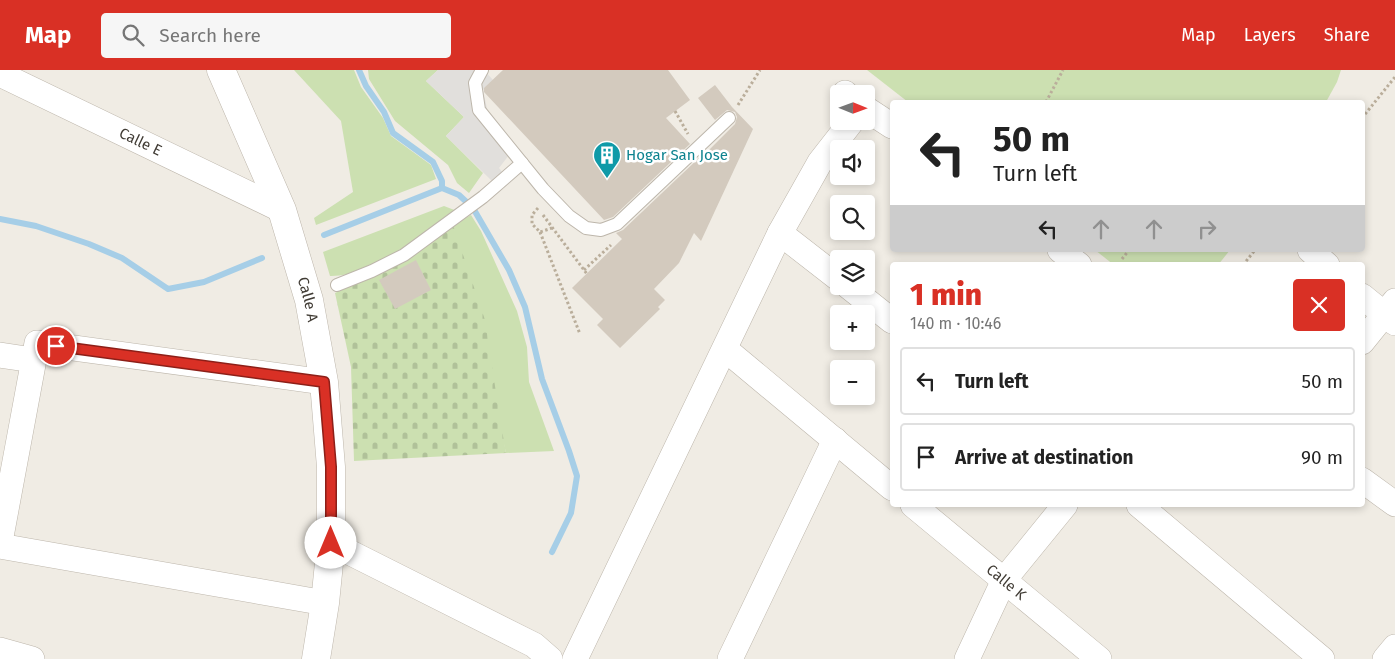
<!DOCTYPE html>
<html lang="en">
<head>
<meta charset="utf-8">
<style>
	body { margin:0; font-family:"Fira Sans",sans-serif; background:#f6f6f6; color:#222; height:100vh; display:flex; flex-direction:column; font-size:19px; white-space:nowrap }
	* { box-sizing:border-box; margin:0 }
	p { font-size:16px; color:#767676 }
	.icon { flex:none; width:28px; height:28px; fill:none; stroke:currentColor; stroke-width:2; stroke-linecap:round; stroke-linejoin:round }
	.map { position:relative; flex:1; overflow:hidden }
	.details { position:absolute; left:890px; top:192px; width:475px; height:245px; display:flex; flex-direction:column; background:#fff; border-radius:5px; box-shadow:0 2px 8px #0003 }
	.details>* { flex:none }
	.top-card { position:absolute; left:890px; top:30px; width:475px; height:152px; border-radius:5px; box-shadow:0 2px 8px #0003; background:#fff; color:#222; overflow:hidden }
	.needle { width:32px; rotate:91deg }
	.buttons { position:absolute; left:830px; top:15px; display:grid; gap:10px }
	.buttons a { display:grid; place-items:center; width:45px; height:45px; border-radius:5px; background:#fff; box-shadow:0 2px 8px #0003; font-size:25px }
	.pin { position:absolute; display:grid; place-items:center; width:42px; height:42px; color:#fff; margin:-21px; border:2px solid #fff; border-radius:50%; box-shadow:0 1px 5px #0007 }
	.me { position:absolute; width:55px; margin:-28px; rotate:0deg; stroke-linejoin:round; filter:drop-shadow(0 0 4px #0008) }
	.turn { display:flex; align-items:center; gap:18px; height:105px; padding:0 20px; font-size:22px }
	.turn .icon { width:65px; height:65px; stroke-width:2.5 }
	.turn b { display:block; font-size:35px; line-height:42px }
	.lanes { display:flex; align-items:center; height:48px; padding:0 20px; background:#0003; justify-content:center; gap:25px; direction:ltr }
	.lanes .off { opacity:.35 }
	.round { display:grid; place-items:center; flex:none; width:52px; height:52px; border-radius:5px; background:#f6f6f6 }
	.summary { display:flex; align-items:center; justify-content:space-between; height:85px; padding:0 20px }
	h1 { font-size:30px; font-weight:800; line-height:38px; color:#d93025 }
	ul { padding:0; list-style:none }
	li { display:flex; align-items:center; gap:15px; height:68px; margin:0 10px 8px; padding:0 10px; border:2px solid #e0e0e0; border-radius:5px }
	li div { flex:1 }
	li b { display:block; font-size:19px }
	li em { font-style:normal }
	header { display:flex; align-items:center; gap:30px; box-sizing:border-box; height:70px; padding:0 25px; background:#d93025; color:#fff }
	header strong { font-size:24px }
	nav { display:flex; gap:28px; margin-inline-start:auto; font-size:18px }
	.search { width:350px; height:45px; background:#f6f6f6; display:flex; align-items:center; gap:12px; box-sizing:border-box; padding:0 18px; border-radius:5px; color:#767676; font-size:19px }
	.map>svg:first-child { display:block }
</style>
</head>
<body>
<header>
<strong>Map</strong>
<div class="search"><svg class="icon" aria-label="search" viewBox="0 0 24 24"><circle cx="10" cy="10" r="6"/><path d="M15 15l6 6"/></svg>Search here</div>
<nav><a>Map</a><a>Layers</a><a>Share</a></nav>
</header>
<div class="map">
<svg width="1395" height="589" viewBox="0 0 1395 589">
	<defs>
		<pattern id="cemetery-stones" width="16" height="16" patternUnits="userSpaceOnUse" patternTransform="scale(1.25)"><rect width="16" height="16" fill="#cce0b1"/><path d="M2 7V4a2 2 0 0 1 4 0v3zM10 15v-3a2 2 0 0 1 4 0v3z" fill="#b0c199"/></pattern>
	</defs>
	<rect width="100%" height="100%" fill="#f0ece4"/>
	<!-- grass -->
	<g fill="#cce0b1">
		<polygon points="294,0 354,0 361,17 383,48 391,66 431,95 436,109 316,155 314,148 353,122 341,51"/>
		<polygon points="368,0 438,0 426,11 464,47 446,66 483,103 469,123 457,113 448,95 395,51 369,9"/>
		<polygon points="867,0 1341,0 1337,12 1326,32 908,32"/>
		<path d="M 444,136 L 457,141 C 422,165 374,207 330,206 L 323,182 Z"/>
		<polygon points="471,145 481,161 517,241 527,277 529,312 554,381 506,383 453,155"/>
		<polygon points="1095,180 1230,180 1218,195 1114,195"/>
	</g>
	<!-- cemetery -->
	<polygon fill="url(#cemetery-stones)" points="453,155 485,250 500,349 506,383 354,391 351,297 335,223 377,203"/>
	<!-- parking -->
	<polygon fill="#e1dfdc" points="438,0 484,0 493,10 483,20 488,43 516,76 499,98 503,103 493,112 446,66 464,47 426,11"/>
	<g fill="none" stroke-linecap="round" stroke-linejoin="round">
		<!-- stream -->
		<g stroke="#a6cee7" stroke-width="6">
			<polyline points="359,0 366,16 384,42 393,63 433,92 442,111 442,118"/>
			<polyline points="0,149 36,156 89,174 122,188 168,219 204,212 262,188"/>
			<polyline points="324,165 442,118 459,125 473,138 509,200 525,237 542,309 569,381 577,406 571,443 552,482"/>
		</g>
	</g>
	<!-- building -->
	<g fill="#d3cabe">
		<polygon points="503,0 668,0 690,30 666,48 690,74 613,147 604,150 484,22 484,18"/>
		<polygon points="715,15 732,37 753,59 701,171 694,163 679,193 654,219 665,230 658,237 660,239 620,278 597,255 603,249 572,218 622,169 616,163 623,160 701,86 702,87 735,54 737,47 735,42 727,40 715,50 698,28"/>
		<polygon points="416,190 431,220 395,239 379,210"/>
	</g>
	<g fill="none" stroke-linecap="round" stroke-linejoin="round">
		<!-- service casing -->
		<g stroke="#bdb6ab" stroke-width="14">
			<g id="service">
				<polyline points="482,0 475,13 479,40 543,119 569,146 586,158 601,160 617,154 729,48"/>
				<polyline points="337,215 372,201 404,185 483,127 522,93"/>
			</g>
		</g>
		<!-- minor casing -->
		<g stroke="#bdb6ab" stroke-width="26">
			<g id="minor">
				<path id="s1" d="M 0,4 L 282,140"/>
				<polyline points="845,23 846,24"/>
				<polyline points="866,39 892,56"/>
				<polyline points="780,163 839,209"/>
				<polyline points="1060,180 1079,195"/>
				<polyline points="1310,180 1327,195"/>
				<polyline points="848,216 892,251"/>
				<polyline points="1362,226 1395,253"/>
				<polyline points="1362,272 1395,231"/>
				<polyline points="725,279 892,418"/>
				<polyline points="0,285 33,290"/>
				<polyline points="1362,410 1395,434"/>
				<path id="s2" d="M 913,435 L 1099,589"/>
				<polyline points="1139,435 1322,589"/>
				<polyline points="0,472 37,273 324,312"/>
				<polyline points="331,473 534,575 550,589"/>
				<polyline points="0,476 325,533"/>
				<polyline points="0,580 32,589"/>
				<polyline points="575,589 780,163 820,92 852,51"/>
				<polyline points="730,589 835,370"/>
				<polyline points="967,589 1004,510 1065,435"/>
				<polyline points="1385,589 1395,577"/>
			</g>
		</g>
		<!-- tertiary casing -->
		<g stroke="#bdb6ab" stroke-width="29">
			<g id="tertiary">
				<path id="s3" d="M 221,0 L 282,140 L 309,230 L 324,312 L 331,397 L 331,473 L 325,533 L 316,589"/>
			</g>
		</g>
		<!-- path -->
		<g stroke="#baae9b" stroke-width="3" stroke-dasharray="2.5 2.5" stroke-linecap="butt">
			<polyline points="1046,32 1063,0"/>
			<polyline points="738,35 760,0"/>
			<polyline points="675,41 688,64"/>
			<polyline points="1362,48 1395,7"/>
			<polyline points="538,138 532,145 532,154 540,162 552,158"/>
			<polyline points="543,145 587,204"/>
			<polyline points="540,162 580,264"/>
			<polyline points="1122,189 1129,180"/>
			<polyline points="1243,195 1255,180"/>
			<polyline points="584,200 611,175"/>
		</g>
		<!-- service -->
		<use href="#service" stroke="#fff" stroke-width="12"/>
		<!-- minor -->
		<use href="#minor" stroke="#fff" stroke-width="25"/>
		<!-- tertiary -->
		<use href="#tertiary" stroke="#fff" stroke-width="28"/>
	</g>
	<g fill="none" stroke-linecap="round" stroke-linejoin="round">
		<!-- route casing -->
		<g stroke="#8d1f18" stroke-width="12">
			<polyline id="route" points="56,276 324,312 331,397 331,473"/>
		</g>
		<!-- route -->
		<use href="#route" stroke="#d93025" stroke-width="9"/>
	</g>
	<!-- icons -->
	<defs>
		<g id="building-pin" transform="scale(1.4375)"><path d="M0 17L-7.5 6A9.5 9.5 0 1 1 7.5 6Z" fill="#0f9aa8" stroke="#fff"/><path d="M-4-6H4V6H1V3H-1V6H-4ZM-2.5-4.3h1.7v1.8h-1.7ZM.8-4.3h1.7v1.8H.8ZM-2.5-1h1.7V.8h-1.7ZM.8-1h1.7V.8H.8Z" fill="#fff"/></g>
	</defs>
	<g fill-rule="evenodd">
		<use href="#building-pin" x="607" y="85"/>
	</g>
	<g text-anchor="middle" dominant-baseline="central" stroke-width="5" stroke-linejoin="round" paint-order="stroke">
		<!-- street labels -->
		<g font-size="15" fill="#413c35" stroke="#fff">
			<text stroke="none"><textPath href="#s1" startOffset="156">Calle E</textPath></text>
			<text stroke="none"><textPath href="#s3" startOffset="246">Calle A</textPath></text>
			<text stroke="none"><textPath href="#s2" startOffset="121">Calle K</textPath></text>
		</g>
		<!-- culture labels -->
		<g font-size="15" fill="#0d838f" stroke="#fff" text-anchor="start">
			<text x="626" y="85">Hogar San Jose</text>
		</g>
	</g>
</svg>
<div class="buttons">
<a><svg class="needle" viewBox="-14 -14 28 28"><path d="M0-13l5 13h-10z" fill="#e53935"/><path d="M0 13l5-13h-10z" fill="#767676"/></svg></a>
<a><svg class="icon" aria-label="sound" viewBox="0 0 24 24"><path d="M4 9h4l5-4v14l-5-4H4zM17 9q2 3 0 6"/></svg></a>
<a><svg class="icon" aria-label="search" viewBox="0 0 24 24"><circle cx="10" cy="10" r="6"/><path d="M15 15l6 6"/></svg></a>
<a><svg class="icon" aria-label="layers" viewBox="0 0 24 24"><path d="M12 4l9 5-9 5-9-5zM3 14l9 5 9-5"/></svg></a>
<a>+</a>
<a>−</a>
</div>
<div class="pin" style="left:56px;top:276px;background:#d93025"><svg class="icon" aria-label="arrive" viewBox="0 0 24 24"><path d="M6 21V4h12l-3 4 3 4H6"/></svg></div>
<svg class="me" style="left:331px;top:473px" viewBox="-20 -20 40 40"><circle r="19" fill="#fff"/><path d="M0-13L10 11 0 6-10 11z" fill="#d93025"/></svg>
<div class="top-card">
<div class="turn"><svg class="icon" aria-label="left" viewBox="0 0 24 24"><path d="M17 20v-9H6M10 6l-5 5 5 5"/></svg><div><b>50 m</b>Turn left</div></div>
<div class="lanes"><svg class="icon" aria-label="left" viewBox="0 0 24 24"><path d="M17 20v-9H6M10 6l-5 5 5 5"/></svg><svg class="icon off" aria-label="ahead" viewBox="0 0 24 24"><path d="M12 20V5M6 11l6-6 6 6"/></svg><svg class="icon off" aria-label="ahead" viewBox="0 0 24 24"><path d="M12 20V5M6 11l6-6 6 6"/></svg><svg class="icon off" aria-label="right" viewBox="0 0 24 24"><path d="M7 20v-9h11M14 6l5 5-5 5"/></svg></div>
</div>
<section class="details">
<div class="summary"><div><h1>1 min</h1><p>140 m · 10:46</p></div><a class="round" style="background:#d93025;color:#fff"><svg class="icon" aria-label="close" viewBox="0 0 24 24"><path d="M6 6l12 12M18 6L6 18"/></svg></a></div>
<ul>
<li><svg class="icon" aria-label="left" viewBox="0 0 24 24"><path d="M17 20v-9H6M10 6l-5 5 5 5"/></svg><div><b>Turn left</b></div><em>50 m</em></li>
<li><svg class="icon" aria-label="arrive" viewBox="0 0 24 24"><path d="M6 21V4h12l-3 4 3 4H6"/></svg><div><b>Arrive at destination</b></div><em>90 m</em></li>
</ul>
</section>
</div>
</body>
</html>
